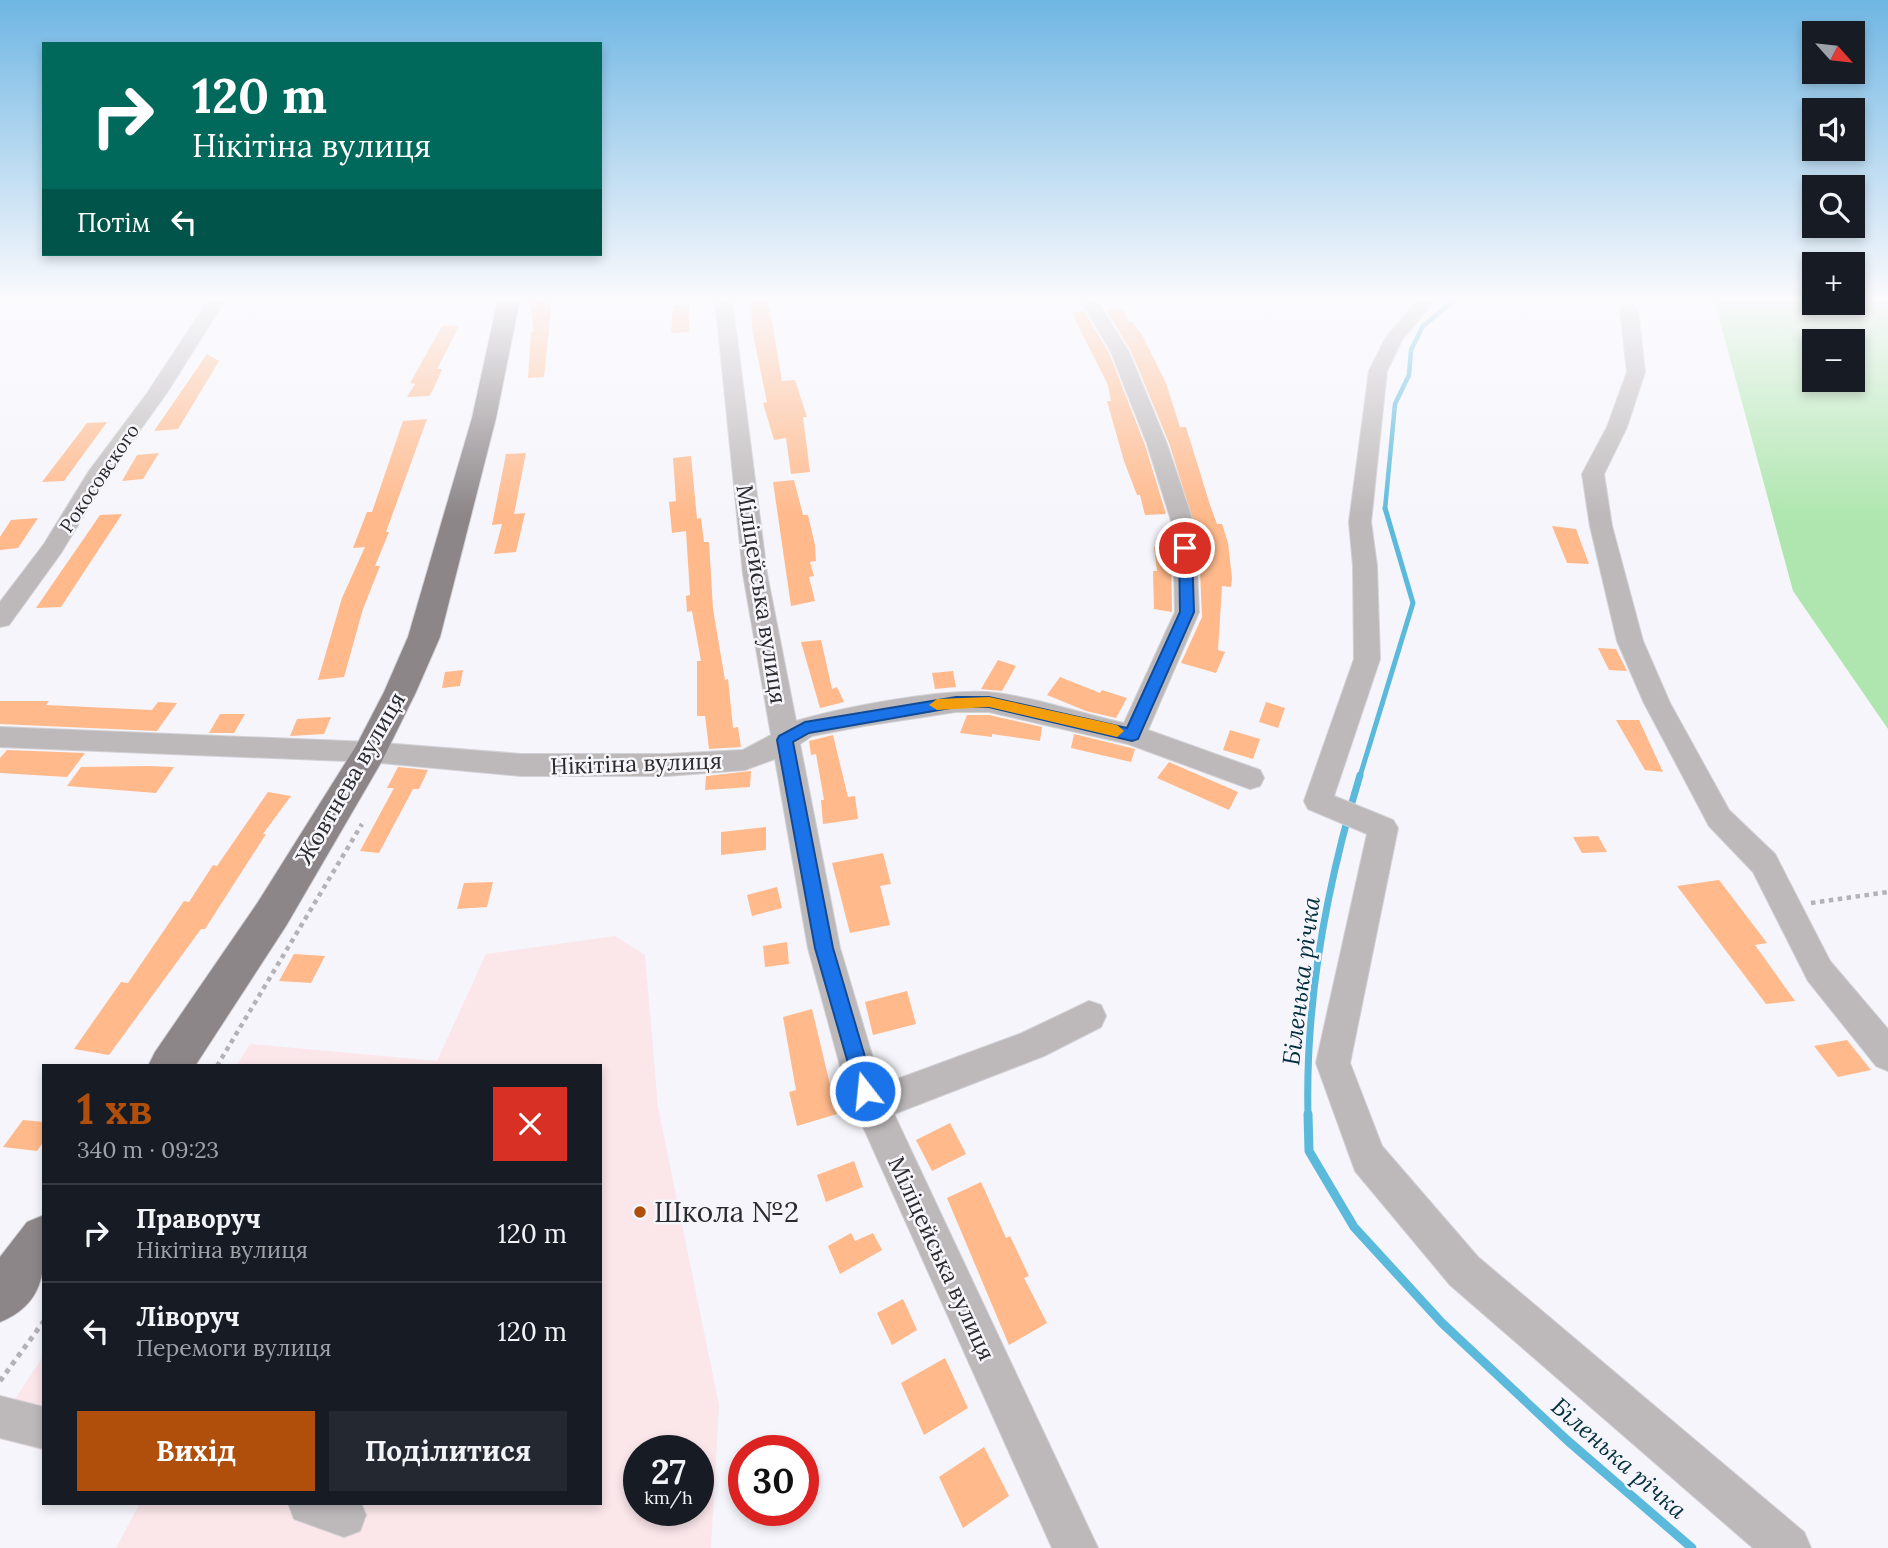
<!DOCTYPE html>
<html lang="uk">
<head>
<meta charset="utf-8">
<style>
	body { margin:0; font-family:Lora,serif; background:#242831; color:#f1f3f6; height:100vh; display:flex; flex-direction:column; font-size:26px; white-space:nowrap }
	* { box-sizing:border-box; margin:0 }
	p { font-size:23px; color:#9ea1a6 }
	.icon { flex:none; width:38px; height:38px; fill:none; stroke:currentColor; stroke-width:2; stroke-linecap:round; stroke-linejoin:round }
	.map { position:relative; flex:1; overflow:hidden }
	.sheet { position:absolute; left:42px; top:1064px; width:560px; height:441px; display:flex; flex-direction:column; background:#171b24; border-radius:0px; box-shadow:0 4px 10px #0003 }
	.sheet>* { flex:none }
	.top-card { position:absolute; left:42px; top:42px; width:560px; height:214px; border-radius:0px; box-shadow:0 4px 10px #0003; background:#00695c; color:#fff; overflow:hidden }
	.needle { width:46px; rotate:117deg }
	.controls { position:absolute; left:1802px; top:21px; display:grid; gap:14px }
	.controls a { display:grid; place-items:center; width:63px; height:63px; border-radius:0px; background:#171b24; box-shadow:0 4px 10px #0003; font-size:35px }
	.speed { position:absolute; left:623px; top:1435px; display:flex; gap:14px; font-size:35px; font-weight:700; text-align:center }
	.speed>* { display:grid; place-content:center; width:91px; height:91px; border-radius:50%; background:#171b24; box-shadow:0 4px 10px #0003; line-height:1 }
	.speed small { font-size:18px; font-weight:400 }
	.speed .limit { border:10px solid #d22; background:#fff; color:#111 }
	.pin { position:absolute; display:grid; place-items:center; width:60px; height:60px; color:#fff; margin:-30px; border:4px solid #fff; border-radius:50%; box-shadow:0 2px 7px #0007 }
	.me { position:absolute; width:77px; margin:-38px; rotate:344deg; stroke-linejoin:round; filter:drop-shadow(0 0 5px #0008) }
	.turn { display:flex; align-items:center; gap:24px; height:147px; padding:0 35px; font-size:32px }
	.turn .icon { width:91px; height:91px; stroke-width:2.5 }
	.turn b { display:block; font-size:49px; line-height:60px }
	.then { display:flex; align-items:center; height:66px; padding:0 35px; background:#0003; gap:14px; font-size:26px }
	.round { display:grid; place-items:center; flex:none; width:74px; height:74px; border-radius:0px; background:#242831 }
	.summary { display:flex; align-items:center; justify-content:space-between; height:119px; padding:0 35px }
	h1 { font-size:42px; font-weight:700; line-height:52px; color:#b04f0b }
	.cta { display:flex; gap:14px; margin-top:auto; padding:14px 35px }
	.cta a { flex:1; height:80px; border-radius:0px; background:#b04f0b; color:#fff; font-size:28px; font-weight:700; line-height:80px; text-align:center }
	.cta a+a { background:#242831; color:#f1f3f6 }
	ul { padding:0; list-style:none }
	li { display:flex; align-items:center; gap:21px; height:98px; padding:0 35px; border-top:2px solid #363941 }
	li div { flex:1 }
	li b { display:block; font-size:26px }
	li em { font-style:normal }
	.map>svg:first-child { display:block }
</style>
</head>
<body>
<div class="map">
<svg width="1888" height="1548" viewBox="0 0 1888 1548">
	<rect width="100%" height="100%" fill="#f6f5fb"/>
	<!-- education -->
	<g fill="#fbe6ea" fill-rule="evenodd">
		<path d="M 615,936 L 645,955 L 658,1107 L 719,1405 L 711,1548 L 116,1548 L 140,1503 L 600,1503 L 600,1066 L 236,1066 L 250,1044 L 437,1061 L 486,954 ZM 639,1451 L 698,1451 L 698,1510 L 639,1510 Z"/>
		<polygon points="44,1355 44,1451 0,1439 0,1422"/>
	</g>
	<!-- green -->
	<path fill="#afe6af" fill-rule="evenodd" d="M 1714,299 L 1815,299 L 1815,303 L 1853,303 L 1853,299 L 1888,299 L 1888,729 L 1793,591 ZM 1815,341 L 1853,341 L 1853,380 L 1815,380 Z"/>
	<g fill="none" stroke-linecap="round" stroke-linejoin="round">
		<!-- stream-far3 -->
		<polyline stroke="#5bbadb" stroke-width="4.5" points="1385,509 1395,404 1409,375 1411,350 1423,326 1456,299"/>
		<!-- stream-far2 -->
		<polyline stroke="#5bbadb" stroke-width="5" points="1360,776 1413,603 1385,508"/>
		<!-- stream-far1 -->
		<path stroke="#5bbadb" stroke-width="7" d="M 1308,1116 C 1305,1002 1327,884 1360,775"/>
		<!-- stream -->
		<polyline stroke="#5bbadb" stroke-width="9" points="1308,1114 1309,1151 1354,1227 1442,1323 1568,1441 1692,1548"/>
	</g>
	<!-- building -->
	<g fill="#ffb98b">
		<polygon points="529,299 549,299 551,309 544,377 528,378 531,332 534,331"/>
		<polygon points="751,299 768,299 782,381 795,380 807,417 803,417 810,472 791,474 786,438 774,440 763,403 767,402 752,329"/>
		<polygon points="689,304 689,332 671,333 673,305"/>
		<polygon points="1123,309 1128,322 1133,322 1142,335 1166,383 1180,427 1186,427 1210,505 1217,524 1222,524 1228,543 1232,578 1231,587 1222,586 1218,650 1225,652 1216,673 1181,663 1202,617 1199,549 1202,549 1169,443 1131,351 1106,310"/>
		<polygon points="1084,311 1109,353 1145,445 1166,514 1145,515 1140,495 1137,495 1124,461 1107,401 1111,401 1108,385 1072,313"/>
		<polygon points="442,326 459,326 437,369 442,369 434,388 429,396 407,397 415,384 410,383"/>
		<polygon points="207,354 219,361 178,429 154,431"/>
		<polygon points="427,419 386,532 389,532 375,566 380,566 363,609 344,677 318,680 342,598 365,547 353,548 367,512 372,512 403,421"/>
		<polygon points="107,422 64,481 42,482 87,423"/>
		<polygon points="159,453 143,479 122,481 137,455"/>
		<polygon points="526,453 514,514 525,513 516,552 494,554 502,524 492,525 506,454"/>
		<polygon points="691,456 697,519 701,518 704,542 709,542 713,609 725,680 728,679 733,728 738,727 741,747 709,749 705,716 697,716 697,661 701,661 692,611 687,612 686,596 690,595 686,531 672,533 669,502 676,501 673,458"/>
		<polygon points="794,480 803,515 808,515 815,545 816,561 810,562 814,576 809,577 815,601 791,606 773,482"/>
		<polygon points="122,514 61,607 36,608 100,515"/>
		<polygon points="38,518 18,548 0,550 0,537 11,520"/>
		<polygon points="1552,526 1576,529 1589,564 1567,563"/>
		<polygon points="1154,547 1171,548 1172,612 1154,609 1153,571 1157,571"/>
		<polygon points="821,640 832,689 837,687 844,702 820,708 801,642"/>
		<polygon points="1598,648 1616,649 1627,671 1609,670"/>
		<polygon points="998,660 1016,666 1002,691 981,689"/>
		<polygon points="463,670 460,686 442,688 445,672"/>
		<polygon points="953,671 956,687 935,689 932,673"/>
		<polygon points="1060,677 1100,693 1102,690 1127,698 1116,718 1086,711 1047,695"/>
		<polygon points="0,701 49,701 46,705 152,710 158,702 177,703 157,731 0,724"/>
		<polygon points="1266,702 1285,708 1278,728 1259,722"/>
		<polygon points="220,714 245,714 234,733 209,733"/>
		<polygon points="967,715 989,715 1042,727 1040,741 992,734 992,737 960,733"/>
		<polygon points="331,717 324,734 290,736 297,719"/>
		<polygon points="1616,720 1639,720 1663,772 1645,770"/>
		<polygon points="1230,730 1260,739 1253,759 1223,750"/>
		<polygon points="1074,734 1135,749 1131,762 1071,748"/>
		<polygon points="833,735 848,797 855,796 858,819 823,824 821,800 824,800 816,754 811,755 809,741"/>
		<polygon points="7,750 85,753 67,777 0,773 0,758"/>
		<polygon points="1169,762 1238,792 1229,810 1157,778"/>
		<polygon points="148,766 174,767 156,793 67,786 81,767"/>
		<polygon points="398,767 428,770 419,789 413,789 379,853 360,851 394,788 387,788"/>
		<polygon points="751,771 750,787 705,790 706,776"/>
		<polygon points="268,792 291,796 263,834 266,834 205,929 201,929 109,1055 74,1049 121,982 128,983 184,901 189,902 213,865 217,866"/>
		<polygon points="766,827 766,850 721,855 721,832"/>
		<polygon points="1598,836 1607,852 1582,853 1573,837"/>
		<polygon points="883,853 891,884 880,886 890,925 850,933 832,863"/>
		<polygon points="1719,880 1767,943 1755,945 1795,1001 1766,1004 1677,886"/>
		<polygon points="493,882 487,907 457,909 464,883"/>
		<polygon points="777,887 782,908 752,916 747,895"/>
		<polygon points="787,942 789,964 765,967 763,946"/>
		<polygon points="294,954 325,956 311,983 279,981"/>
		<polygon points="907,991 916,1024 873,1035 865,1002"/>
		<polygon points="812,1009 837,1114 797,1126 789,1092 796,1090 783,1017"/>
		<polygon points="1847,1040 1871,1070 1838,1077 1814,1046"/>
		<polygon points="23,1120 44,1122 44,1141 37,1151 3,1147"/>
		<polygon points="950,1123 966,1154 932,1171 916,1140"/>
		<polygon points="854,1161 863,1187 826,1202 817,1175"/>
		<polygon points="981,1182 1006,1238 1010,1236 1029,1276 1024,1278 1047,1323 1009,1345 947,1198"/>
		<polygon points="851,1233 855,1241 873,1233 882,1250 840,1274 828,1246"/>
		<polygon points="903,1299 917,1330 892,1345 877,1313"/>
		<polygon points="945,1358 968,1408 924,1435 901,1383"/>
		<polygon points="984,1447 1009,1496 963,1528 939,1477"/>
	</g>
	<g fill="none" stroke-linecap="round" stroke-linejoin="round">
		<!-- minor casing -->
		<g stroke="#d1d1d6" stroke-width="2">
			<g id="minor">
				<polygon points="209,299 226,299 166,394 110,472 61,553 9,625 0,627 0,602 44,544 89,471 148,392"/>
				<path d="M 715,299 L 732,299 L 767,574 L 796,721 C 843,707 939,689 987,692 C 1027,695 1083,714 1124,723 L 1175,612 L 1173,527 L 1147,444 L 1111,352 L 1080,299 L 1096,299 L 1129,352 L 1167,444 L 1195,527 L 1199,612 L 1148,730 L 1260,770 L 1264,778 L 1260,786 L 1250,789 L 1128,744 L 989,712 L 956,712 L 864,726 L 812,736 L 800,744 L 840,948 L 881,1085 L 1022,1033 L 1089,1001 L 1101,1005 L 1106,1016 L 1101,1027 L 1044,1056 L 894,1114 L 1098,1548 L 1052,1548 L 847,1091 L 808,948 L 775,759 L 745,770 L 667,776 L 521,776 L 370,762 L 0,747 L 0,727 L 370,742 L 521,754 L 667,754 L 743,750 L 771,735 L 743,574 Z"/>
				<polygon points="1418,299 1436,299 1402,340 1387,371 1371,522 1377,566 1380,659 1334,796 1393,820 1398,828 1350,1063 1382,1146 1478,1257 1804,1532 1811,1548 1753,1548 1450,1285 1355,1171 1316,1063 1367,834 1308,809 1304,801 1354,659 1353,566 1349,522 1369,371 1385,339"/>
				<polygon points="1629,304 1638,309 1645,372 1627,427 1604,474 1612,526 1643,641 1670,703 1729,810 1775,854 1830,961 1888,1029 1888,1071 1876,1066 1808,981 1753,872 1709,826 1644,703 1617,641 1590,526 1582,474 1607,427 1627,372 1620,309"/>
				<polygon points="0,1396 44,1407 44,1449 0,1438"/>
				<polygon points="288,1503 361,1503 366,1515 360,1531 344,1537 294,1519"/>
			</g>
		</g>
		<!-- major casing -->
		<g stroke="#d1d1d6" stroke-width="2">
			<g id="major">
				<polygon points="498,299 520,299 496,418 440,637 416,692 382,761 286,926 195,1066 148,1066 155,1052 258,902 356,746 384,692 408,637 472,418"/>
				<path d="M 44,1215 C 44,1261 51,1301 0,1322 L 0,1257 L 27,1222 Z"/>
			</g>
		</g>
		<!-- path-far1 -->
		<g stroke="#b3b2b7" stroke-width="4.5" stroke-dasharray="4.5 4.5" stroke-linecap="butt">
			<polyline points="1811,903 1888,892"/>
			<polyline points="217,1066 362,824"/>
		</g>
		<!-- path -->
		<polyline stroke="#b3b2b7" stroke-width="5" stroke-dasharray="5 5" stroke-linecap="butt" points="0,1381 44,1321"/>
		<!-- minor -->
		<use href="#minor" fill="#bdb9ba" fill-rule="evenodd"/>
		<!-- major -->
		<use href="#major" fill="#8c8688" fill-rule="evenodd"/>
	</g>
	<!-- sky -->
	<linearGradient id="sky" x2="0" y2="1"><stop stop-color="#6fb6e3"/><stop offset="0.58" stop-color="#fbfafd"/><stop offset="1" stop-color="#fbfafd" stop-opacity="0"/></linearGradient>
	<rect width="1888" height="515" fill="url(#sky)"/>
	<!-- route -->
	<polygon fill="#1a73e8" stroke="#114b97" stroke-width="2" points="1185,544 1192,548 1194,612 1138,739 1132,741 989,707 956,707 809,733 793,742 833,948 875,1091 872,1098 865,1101 858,1098 815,948 777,740 779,736 805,722 956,697 989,697 1127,728 1180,612 1179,548"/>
	<!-- slow -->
	<polygon fill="#f59e0b" points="989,697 1117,725 1124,731 1117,737 989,707 937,710 929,705 937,699"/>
	<!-- markers -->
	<circle fill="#b04f0b" stroke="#f6f5fb" stroke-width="2.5" cx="640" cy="1212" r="7"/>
	<g text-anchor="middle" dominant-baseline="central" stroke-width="5" stroke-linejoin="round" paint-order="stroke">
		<!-- far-street labels -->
		<g font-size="19" fill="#2b2b2d" stroke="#f6f5fb">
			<text transform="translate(99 478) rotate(-56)">Рокосовского</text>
		</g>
		<!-- street labels -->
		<g font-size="23" fill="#2b2b2d" stroke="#f6f5fb">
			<text transform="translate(762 594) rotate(81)">Міліцейська вулиця</text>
			<text transform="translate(636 763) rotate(-2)">Нікітіна вулиця</text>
			<text transform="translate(350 778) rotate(-60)">Жовтнева вулиця</text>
			<text transform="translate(942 1258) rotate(65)">Міліцейська вулиця</text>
		</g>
		<!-- water labels -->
		<g font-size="24" font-style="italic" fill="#012f3c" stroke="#f6f5fb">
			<text transform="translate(1301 981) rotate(-83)">Біленька річка</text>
			<text transform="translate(1619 1458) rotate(41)">Біленька річка</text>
		</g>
		<!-- near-poi labels -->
		<g font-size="28" fill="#2b2b2d" stroke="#f6f5fb" text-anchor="start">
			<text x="654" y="1212">Школа №2</text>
		</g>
	</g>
</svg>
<div class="controls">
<a><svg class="needle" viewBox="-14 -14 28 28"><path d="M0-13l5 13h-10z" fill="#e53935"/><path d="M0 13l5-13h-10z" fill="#9ea1a6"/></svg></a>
<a><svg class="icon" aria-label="sound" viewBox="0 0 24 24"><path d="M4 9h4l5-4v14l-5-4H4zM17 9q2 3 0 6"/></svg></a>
<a><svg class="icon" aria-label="search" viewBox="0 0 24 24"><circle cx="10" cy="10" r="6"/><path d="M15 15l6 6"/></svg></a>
<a>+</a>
<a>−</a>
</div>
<div class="speed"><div>27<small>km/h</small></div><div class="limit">30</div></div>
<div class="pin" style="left:1185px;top:548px;background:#d93025"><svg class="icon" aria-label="arrive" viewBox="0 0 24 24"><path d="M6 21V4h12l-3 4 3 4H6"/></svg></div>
<svg class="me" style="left:865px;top:1091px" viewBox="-20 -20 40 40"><circle r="17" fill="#1a73e8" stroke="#fff" stroke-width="3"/><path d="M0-11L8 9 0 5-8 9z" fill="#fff"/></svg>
<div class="top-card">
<div class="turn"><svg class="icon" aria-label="right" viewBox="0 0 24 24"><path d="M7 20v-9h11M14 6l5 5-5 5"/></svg><div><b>120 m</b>Нікітіна вулиця</div></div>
<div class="then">Потім<svg class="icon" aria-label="left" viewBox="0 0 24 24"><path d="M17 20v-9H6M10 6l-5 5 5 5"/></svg></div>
</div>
<section class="sheet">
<div class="summary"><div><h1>1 хв</h1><p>340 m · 09:23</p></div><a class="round" style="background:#d93025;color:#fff"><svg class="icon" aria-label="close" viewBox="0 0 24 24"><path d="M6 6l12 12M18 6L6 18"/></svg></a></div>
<ul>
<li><svg class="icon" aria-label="right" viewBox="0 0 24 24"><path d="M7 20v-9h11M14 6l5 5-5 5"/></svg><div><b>Праворуч</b><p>Нікітіна вулиця</p></div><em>120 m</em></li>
<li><svg class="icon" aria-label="left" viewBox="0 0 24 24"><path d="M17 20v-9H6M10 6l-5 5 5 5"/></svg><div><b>Ліворуч</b><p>Перемоги вулиця</p></div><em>120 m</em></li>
</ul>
<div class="cta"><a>Вихід</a><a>Поділитися</a></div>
</section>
</div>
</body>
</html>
